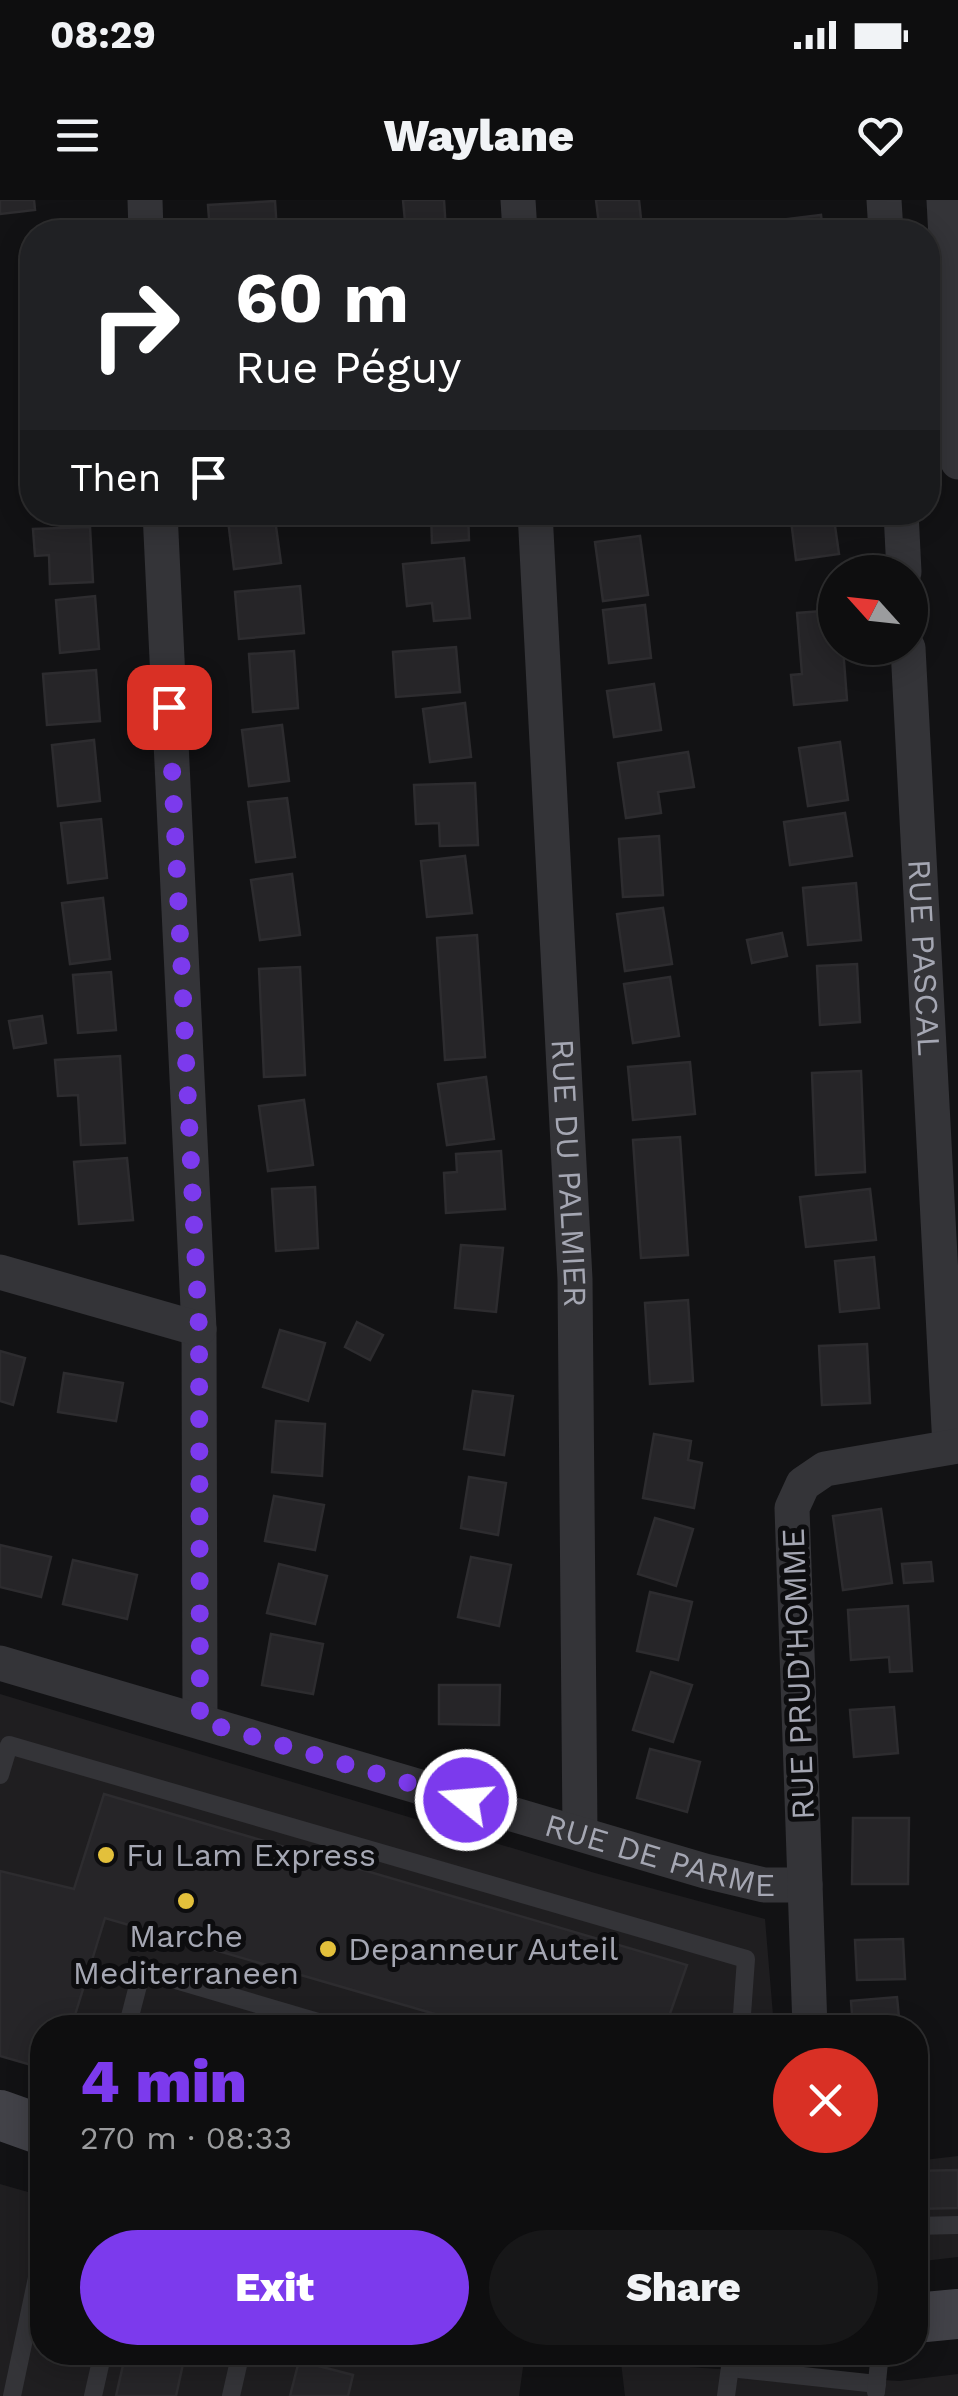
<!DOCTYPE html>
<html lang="en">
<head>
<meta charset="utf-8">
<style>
	body { margin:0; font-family:"Work Sans",sans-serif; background:#171718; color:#f1f3f6; height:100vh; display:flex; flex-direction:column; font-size:38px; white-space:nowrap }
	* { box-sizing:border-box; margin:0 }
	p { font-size:32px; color:#9b9c9e }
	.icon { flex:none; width:55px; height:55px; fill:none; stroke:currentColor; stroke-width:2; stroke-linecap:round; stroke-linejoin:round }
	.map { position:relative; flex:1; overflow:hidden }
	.panel { position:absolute; left:30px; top:1815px; width:898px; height:350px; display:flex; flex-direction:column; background:#0e0e0f; border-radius:40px; box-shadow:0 5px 25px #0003,0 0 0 2px #2e2e2f }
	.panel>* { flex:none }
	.guide { position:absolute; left:20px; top:20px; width:920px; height:305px; border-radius:40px; box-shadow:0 5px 25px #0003,0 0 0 2px #2e2e2f; background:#202124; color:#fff; overflow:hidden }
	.needle { width:65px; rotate:297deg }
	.controls { position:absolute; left:818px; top:355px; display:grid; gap:20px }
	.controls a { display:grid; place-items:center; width:110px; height:110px; border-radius:50%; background:#0e0e0f; box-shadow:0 5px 25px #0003,0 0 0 2px #2e2e2f; font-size:50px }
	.pin { position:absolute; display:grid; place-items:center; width:85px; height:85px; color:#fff; margin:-42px; border-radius:20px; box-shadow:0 5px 15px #0006 }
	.me { position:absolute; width:110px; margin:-55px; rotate:287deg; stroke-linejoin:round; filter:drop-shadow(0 0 8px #0008) }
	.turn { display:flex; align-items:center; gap:35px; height:210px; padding:0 50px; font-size:45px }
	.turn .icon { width:130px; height:130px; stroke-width:2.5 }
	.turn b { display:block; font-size:70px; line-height:85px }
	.then { display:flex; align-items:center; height:95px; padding:0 50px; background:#0003; gap:20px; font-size:38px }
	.round { display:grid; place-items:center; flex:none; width:105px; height:105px; border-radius:52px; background:#171718 }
	.head { display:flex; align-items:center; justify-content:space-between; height:170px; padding:0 50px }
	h1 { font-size:60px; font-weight:800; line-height:75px; color:#7c3aed }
	.button { display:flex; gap:20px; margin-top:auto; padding:20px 50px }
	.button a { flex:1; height:115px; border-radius:60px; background:#7c3aed; color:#fff; font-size:40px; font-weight:800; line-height:115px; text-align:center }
	.button a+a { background:#171718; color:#f1f3f6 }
	.status { display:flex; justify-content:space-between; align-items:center; height:70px; padding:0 50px; background:#0e0e0f; direction:ltr }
	.status svg { height:28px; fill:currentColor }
	header { display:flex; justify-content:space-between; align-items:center; height:130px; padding:0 50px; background:#0e0e0f; font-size:45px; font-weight:800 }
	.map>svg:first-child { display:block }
</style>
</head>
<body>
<div class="status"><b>08:29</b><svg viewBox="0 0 49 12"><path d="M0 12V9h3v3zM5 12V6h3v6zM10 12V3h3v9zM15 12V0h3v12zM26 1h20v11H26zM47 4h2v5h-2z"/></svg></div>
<header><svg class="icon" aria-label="menu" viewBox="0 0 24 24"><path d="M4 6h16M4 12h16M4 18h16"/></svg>Waylane<svg class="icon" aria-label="heart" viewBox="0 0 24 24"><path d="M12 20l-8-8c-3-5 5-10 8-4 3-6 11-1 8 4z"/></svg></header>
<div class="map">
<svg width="958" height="2196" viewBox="0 0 958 2196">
	<rect width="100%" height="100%" fill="#121214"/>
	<!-- built -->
	<g fill="#1f1e20">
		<polygon points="0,1494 595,1673 765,1719 774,1827 42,1828 42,1868 0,1856"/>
		<polygon points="958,1956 958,2057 915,2062 915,1961"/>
		<polygon points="0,1984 42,1996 42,2152 525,2153 519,2196 0,2196"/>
		<polygon points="620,2154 689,2167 802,2175 899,2181 958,2174 958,2196 625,2196"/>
	</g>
	<!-- building -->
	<g fill="#262528" stroke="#2d2c2f" stroke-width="2.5">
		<polygon points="0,0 34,0 35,10 0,14"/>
		<polygon points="403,0 444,0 446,32 406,32"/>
		<polygon points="596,0 639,0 641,19 599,25"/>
		<polygon points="275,1 277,32 210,32 208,5"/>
		<polygon points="821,15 823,32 772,32 771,21"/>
		<polygon points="227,312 274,312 281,363 234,369"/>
		<polygon points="431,312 468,312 469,340 432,343"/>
		<polygon points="595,312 642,312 643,320 596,323"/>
		<polygon points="790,312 833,312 839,354 796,360"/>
		<polygon points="90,327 93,382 50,384 49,355 35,356 33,329"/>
		<polygon points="640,336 648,395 603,401 595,342"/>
		<polygon points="464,358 470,418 434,421 432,403 407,406 403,364"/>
		<polygon points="300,386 304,433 239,439 235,392"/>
		<polygon points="95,396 99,449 60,453 56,400"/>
		<polygon points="645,405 651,458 609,463 603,410"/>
		<polygon points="835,410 835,448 843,448 847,500 794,505 791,475 802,474 797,413"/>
		<polygon points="456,447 460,492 396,497 393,452"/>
		<polygon points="294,451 298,508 253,512 249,454"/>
		<polygon points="96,470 100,521 47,525 43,474"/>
		<polygon points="654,484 661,530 614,537 607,491"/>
		<polygon points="465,503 471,557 430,562 423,509"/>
		<polygon points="282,525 289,581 249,586 242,530"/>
		<polygon points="94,540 100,601 58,606 52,545"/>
		<polygon points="840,542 848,600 808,606 799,548"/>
		<polygon points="688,552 694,587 658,592 661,613 626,618 618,563"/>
		<polygon points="475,583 478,645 440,646 439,623 416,624 414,585"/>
		<polygon points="287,598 295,657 256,662 248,602"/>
		<polygon points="845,613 852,656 790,665 784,622"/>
		<polygon points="101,619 107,678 68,683 61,623"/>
		<polygon points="659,636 663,695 623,697 619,639"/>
		<polygon points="465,656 472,713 427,717 421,661"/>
		<polygon points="292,674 300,735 260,740 251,680"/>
		<polygon points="856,683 861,740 808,745 803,688"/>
		<polygon points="103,698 110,759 70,764 62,703"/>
		<polygon points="663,708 672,764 625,771 617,714"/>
		<polygon points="782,733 787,756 752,763 747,740"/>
		<polygon points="477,735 485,857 445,860 437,738"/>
		<polygon points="857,764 860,822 820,825 817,766"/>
		<polygon points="300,767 305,875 264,877 259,769"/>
		<polygon points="111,772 116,830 78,833 73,775"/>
		<polygon points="670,777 679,836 633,843 624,784"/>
		<polygon points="42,816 46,843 14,848 9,821"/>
		<polygon points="120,856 125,943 81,945 78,895 58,896 55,860"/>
		<polygon points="690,862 695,914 633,920 628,867"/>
		<polygon points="861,871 865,972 816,975 812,873"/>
		<polygon points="486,877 494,939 447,945 438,884"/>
		<polygon points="304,900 313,965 268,971 259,906"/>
		<polygon points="680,937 688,1055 641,1058 633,940"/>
		<polygon points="501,951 505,1009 446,1013 444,973 457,972 456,954"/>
		<polygon points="127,958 133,1020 79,1024 74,962"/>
		<polygon points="315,987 318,1048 276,1051 272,989"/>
		<polygon points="870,989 876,1040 806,1047 800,997"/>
		<polygon points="461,1045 503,1048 496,1112 455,1108"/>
		<polygon points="874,1057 879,1108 840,1112 835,1061"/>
		<polygon points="688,1100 693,1181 650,1184 645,1103"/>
		<polygon points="357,1122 383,1135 370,1160 345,1147"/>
		<polygon points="280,1130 325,1143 308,1201 263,1187"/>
		<polygon points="867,1144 870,1203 822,1205 819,1146"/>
		<polygon points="0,1151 25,1158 13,1205 0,1201"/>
		<polygon points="64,1173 123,1183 116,1221 58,1212"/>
		<polygon points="473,1191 513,1196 504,1255 464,1249"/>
		<polygon points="276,1221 325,1224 322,1276 272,1272"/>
		<polygon points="654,1234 691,1241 688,1260 702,1263 694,1308 643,1298"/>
		<polygon points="469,1277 506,1283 498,1335 461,1328"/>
		<polygon points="274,1296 324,1305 315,1350 265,1341"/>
		<polygon points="881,1309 892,1383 843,1390 833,1316"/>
		<polygon points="655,1318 693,1329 676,1386 638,1374"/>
		<polygon points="0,1345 51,1357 41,1397 0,1387"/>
		<polygon points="471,1357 511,1365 499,1426 458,1417"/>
		<polygon points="73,1360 137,1375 127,1419 63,1404"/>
		<polygon points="931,1362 933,1381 904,1383 902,1364"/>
		<polygon points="279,1364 327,1376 315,1424 267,1413"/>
		<polygon points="650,1392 692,1402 678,1460 637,1451"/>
		<polygon points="908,1406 912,1471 890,1472 889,1457 851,1460 848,1410"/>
		<polygon points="271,1434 323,1444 313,1494 262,1485"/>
		<polygon points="651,1472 692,1485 673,1542 633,1530"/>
		<polygon points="439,1485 500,1485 499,1525 439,1524"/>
		<polygon points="894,1507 898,1553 854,1557 850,1510"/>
		<polygon points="650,1549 700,1562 687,1612 637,1598"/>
		<polygon points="104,1594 687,1765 665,1828 483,1828 105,1718 71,1828 42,1828 42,1868 0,1856 0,1671 74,1689"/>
		<polygon points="853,1618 909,1618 908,1684 852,1684"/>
		<polygon points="903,1739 905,1779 857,1780 855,1740"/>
		<polygon points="897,1797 900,1828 853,1828 851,1801"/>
		<polygon points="958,1970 958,2008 915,2009 915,1971"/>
		<polygon points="126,2152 183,2164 176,2196 116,2196"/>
		<polygon points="299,2161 353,2175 348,2196 290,2196"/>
	</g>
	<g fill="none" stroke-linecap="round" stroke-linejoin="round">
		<!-- lane -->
		<g stroke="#343438" stroke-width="18">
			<polyline points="0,1575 9,1545 746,1759 741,1828"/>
			<polyline points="127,1828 142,1770 338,1828"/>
			<polyline points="915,2026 958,2025"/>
			<polyline points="730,2168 877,2184"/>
			<polyline points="876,2192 880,2152"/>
			<polyline points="12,2196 42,2054"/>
			<polyline points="93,2196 103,2152"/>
			<polyline points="231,2196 241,2152"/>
			<polyline points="726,2196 732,2152"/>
		</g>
		<!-- street -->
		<g stroke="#343438" stroke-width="35">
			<polyline points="145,0 146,32"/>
			<polyline points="518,0 520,32"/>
			<polyline points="884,0 886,32"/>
			<polyline points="944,0 958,262"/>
			<polyline points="160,312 199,1129 200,1521"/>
			<path id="s1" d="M 535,312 L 575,1079 L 580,1633"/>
			<polyline points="901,312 904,372"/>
			<path id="s2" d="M 908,448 L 950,1247"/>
			<polyline points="0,1072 199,1129"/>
			<path id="s3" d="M 0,1463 L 705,1671 L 764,1685 L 805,1685"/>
			<polyline points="810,1828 792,1308 803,1284 825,1269 958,1246"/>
		</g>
		<!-- secondary -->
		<g stroke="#424248" stroke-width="50">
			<polyline points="0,1915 42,1930"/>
			<polyline points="915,2118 958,2114"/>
		</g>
	</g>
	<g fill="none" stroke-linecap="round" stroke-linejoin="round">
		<!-- route -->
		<polyline stroke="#7c3aed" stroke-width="18" stroke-dasharray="0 32.4" points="169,507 199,1129 200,1521 466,1600"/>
	</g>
	<!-- markers -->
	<g fill="#e3c03b" stroke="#0d0d0f" stroke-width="4">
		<circle cx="106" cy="1655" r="10"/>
		<circle cx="186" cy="1701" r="10"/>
		<circle cx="328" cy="1749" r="10"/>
	</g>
	<g text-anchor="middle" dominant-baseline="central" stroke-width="10" stroke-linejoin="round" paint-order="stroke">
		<!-- street labels -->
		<g font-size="32" fill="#a5a7b3" stroke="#0d0d0f">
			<text stroke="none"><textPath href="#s2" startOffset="310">RUE PASCAL</textPath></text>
			<text stroke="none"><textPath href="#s1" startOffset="662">RUE DU PALMIER</textPath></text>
			<text transform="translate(798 1474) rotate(-92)">RUE PRUD'HOMME</text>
			<text stroke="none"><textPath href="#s3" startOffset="688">RUE DE PARME</textPath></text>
		</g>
		<!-- poi labels -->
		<g font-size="32" fill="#a5a7b3" stroke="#0d0d0f" text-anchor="start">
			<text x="126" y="1655">Fu Lam Express</text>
			<text x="186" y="1736" text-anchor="middle">Marche<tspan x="186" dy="37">Mediterraneen</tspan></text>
			<text x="348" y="1749">Depanneur Auteil</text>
		</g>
	</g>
</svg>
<div class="controls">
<a><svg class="needle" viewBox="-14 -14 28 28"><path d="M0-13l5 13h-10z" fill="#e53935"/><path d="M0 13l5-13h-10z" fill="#9b9c9e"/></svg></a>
</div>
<div class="pin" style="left:169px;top:507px;background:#d93025"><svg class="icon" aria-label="arrive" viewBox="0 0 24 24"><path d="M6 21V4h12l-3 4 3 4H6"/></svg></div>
<svg class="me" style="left:466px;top:1600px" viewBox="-20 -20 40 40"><circle r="17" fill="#7c3aed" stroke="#fff" stroke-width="3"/><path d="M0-11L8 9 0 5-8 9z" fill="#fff"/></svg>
<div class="guide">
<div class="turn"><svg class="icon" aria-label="right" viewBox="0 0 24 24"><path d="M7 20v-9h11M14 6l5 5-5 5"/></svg><div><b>60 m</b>Rue Péguy</div></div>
<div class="then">Then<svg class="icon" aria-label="arrive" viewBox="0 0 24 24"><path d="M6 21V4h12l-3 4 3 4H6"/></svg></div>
</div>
<section class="panel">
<div class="head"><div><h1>4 min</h1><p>270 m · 08:33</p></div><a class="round" style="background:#d93025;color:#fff"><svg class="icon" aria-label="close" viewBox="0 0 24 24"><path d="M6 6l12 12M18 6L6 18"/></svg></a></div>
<div class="button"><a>Exit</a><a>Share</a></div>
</section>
</div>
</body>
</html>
